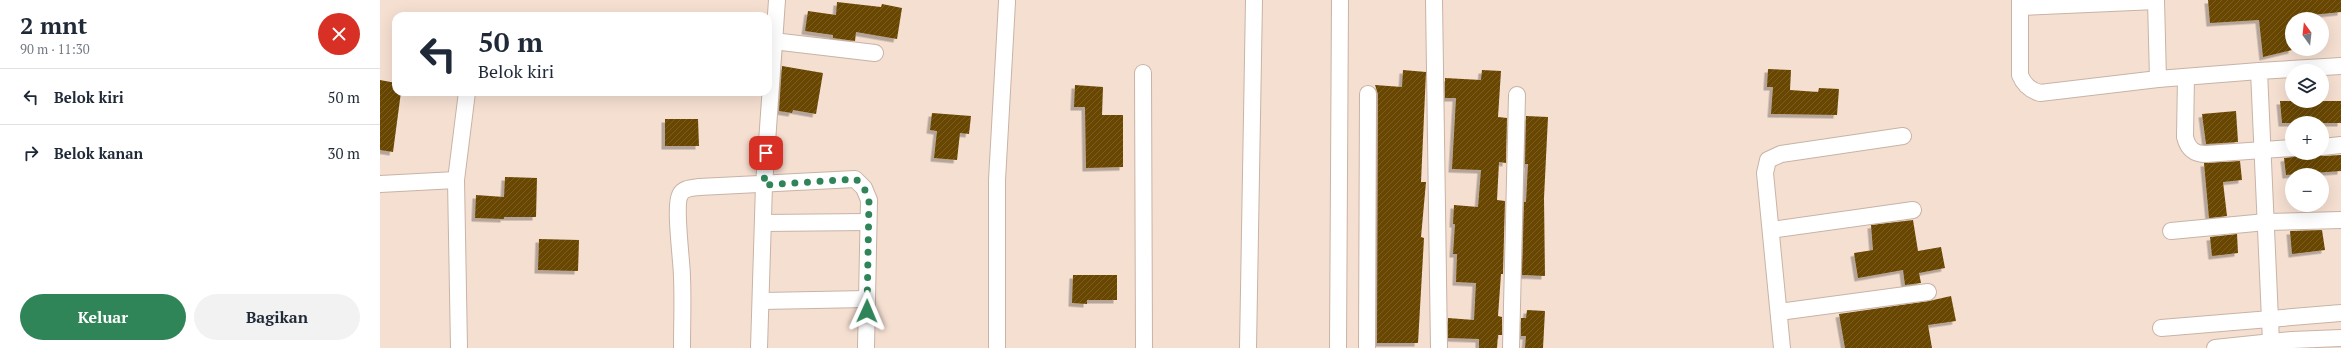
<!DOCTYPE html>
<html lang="id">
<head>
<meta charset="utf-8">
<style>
	body { margin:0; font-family:"PT Serif",serif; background:#f2f2f3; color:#1f2937; height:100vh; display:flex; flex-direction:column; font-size:15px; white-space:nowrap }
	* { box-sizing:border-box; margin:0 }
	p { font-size:13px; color:#747a83 }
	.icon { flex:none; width:22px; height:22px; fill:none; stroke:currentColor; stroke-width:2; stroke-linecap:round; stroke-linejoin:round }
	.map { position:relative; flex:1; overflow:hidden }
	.side { display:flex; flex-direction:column; background:#fff; width:380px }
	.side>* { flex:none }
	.top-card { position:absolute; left:12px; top:12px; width:380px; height:84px; border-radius:12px; box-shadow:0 4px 16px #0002; background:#fff; color:#1f2937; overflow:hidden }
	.needle { width:26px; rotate:345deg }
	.fabs { position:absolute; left:1905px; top:12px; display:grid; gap:8px }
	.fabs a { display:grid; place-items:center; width:44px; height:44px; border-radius:50%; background:#fff; box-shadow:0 4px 16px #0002; font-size:20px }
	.pin { position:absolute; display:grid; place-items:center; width:34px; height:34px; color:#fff; margin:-17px; border-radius:8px; box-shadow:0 2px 6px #0006 }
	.me { position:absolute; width:44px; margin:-22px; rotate:1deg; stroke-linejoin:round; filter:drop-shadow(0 0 3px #0008) }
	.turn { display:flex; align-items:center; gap:14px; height:84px; padding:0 20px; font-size:18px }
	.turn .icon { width:52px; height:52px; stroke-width:2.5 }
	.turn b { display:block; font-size:28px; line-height:34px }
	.round { display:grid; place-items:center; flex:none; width:42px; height:42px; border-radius:21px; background:#f2f2f3 }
	.head { display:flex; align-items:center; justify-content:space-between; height:68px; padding:0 20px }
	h1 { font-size:24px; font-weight:700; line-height:30px }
	.action { display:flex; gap:8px; margin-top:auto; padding:8px 20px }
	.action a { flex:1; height:46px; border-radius:24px; background:#2f8558; color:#fff; font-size:16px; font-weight:700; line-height:46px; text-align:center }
	.action a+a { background:#f2f2f3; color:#1f2937 }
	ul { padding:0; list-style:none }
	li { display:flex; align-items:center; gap:12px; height:56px; padding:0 20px; border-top:1px solid #e0e1e3 }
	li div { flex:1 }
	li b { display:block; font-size:15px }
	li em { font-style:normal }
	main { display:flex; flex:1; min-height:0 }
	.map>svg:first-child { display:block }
</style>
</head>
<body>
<main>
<section class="side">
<div class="head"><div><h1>2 mnt</h1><p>90 m · 11:30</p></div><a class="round" style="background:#d93025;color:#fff"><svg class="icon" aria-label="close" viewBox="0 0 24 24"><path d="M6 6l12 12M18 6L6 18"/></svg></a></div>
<ul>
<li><svg class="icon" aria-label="left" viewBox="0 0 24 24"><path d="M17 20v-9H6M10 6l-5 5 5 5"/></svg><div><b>Belok kiri</b></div><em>50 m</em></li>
<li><svg class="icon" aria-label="right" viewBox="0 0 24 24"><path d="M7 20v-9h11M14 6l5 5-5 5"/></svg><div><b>Belok kanan</b></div><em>30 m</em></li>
</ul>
<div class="action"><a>Keluar</a><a>Bagikan</a></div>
</section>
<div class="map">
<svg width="1961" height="348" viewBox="0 0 1961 348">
	<defs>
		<pattern id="building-hatch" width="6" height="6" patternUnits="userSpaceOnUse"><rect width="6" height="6" fill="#694604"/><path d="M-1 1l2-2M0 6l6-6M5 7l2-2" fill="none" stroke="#795d28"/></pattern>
		<filter id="shadow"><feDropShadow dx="-3.5" dy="3.5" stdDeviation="0" flood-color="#0004"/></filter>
	</defs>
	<rect width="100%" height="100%" fill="#f5dfd1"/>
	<!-- building -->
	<g fill="url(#building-hatch)" filter="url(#shadow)">
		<polygon points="1828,0 1961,0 1961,12 1912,17 1912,50 1883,57 1879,20 1830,23"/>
		<polygon points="457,2 501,7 502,4 522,8 517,39 476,32 475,41 453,38 453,35 425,31 428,11 456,15"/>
		<polygon points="402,66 443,73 436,114 413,110 412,113 399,111"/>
		<polygon points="1388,69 1411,70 1410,90 1438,92 1439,88 1459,89 1457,115 1391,114 1393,87 1387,87"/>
		<polygon points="1023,70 1046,72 1041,182 1046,182 1041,237 1044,238 1038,343 997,343 998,94 995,85 1022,87"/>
		<polygon points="1102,70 1121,71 1118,117 1127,118 1126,163 1119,162 1117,200 1125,201 1123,274 1121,274 1118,316 1122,317 1122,335 1118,335 1117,348 1099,348 1099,339 1068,338 1068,318 1094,320 1096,283 1076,282 1077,254 1073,254 1075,224 1073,224 1074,205 1098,207 1101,170 1072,169 1076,98 1065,98 1065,78 1101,80"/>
		<polygon points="0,80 16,83 16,92 21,92 13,152 0,150"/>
		<polygon points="695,85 723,87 722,115 743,115 743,167 706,168 705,107 694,107"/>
		<polygon points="1900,101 1961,101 1961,123 1902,123"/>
		<polygon points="1856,111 1858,142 1826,144 1822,114"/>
		<polygon points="552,113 591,116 589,134 580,133 577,160 554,158 557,131 550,130"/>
		<polygon points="1146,116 1168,117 1164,198 1165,276 1142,275 1144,202 1146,202 1148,164 1145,164"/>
		<polygon points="285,119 318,119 319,146 285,146"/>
		<polygon points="1920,153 1935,153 1943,156 1961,155 1961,171 1906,175 1904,158 1913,157"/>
		<polygon points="1860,161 1862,180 1843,182 1847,216 1829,218 1824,163"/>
		<polygon points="125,177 157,178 156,217 124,217 124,219 95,218 96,195 124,197"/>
		<polygon points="1533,220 1538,251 1561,247 1565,268 1539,273 1541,283 1525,285 1523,270 1478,278 1474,253 1493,250 1491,225"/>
		<polygon points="1942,230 1945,250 1912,254 1910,231"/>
		<polygon points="1857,234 1858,253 1832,256 1830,237"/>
		<polygon points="159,239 199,240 198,271 158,270"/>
		<polygon points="693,275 737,275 737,300 707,300 707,304 692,303"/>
		<polygon points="1571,296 1576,321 1548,325 1552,348 1465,348 1459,314 1549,301"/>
		<polygon points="1147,310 1165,311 1163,348 1145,348 1146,336 1141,336 1141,318 1146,318"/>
	</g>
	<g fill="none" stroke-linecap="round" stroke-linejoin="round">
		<!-- minor casing -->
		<g stroke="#c8b3a6" stroke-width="18">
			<g id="minor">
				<polyline points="1054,0 1059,348"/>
				<path d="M 1640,0 L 1640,75 C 1644,85 1650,90 1660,93 L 1778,79 L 1879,71"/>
				<polyline points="1776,0 1778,79"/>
				<polyline points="1640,7 1776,1"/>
				<polyline points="393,41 495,53"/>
				<polyline points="763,73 764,348"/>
				<path d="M 1806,77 L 1805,137 C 1808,149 1814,154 1826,154 L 1912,148"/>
				<polyline points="1942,147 1961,145"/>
				<polyline points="76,180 87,92"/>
				<polyline points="0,184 76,180 79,348"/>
				<polyline points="383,223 488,222"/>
				<polyline points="1391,230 1533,210"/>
				<polyline points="1791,231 1886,222 1961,220"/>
				<polyline points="381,301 487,299"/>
				<polyline points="1399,312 1548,292"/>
				<polyline points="1781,328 1961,313"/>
				<polyline points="1891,342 1879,71 1961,66"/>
				<path d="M 302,348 C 302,324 303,301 302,277 C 302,262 294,206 300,195 C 303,188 312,188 319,187 L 475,179 L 484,188 L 489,200 L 486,348"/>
				<polyline points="379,348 384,185 397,0"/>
				<polyline points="617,348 617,180 627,2"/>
				<polyline points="868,348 874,0"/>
				<polyline points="958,348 960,0"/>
				<polyline points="987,348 988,94"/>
				<polyline points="1131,348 1137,95"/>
				<polyline points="1402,348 1385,173 1388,160 1401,154 1523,136"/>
				<polyline points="1835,348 1912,340 1961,338"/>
			</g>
		</g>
		<!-- minor -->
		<use href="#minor" stroke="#fff" stroke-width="16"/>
	</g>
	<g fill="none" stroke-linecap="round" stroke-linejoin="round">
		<!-- route -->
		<polyline stroke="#2f8558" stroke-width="7" stroke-dasharray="0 12.6" points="386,153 384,185 476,179 484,188 489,200 487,311"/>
	</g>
</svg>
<div class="fabs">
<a><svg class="needle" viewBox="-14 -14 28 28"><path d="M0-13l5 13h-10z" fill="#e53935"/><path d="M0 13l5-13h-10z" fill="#747a83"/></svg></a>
<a><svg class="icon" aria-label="layers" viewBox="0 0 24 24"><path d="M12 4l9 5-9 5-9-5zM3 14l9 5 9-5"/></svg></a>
<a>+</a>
<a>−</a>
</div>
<div class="pin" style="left:386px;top:153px;background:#d93025"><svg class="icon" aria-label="arrive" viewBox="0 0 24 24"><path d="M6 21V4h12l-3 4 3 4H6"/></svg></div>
<svg class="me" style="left:487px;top:311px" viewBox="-20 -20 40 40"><path d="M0-17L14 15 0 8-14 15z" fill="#2f8558" stroke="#fff" stroke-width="4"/></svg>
<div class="top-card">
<div class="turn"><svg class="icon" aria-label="left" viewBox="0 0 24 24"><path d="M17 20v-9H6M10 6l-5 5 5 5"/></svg><div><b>50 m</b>Belok kiri</div></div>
</div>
</div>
</main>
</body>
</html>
